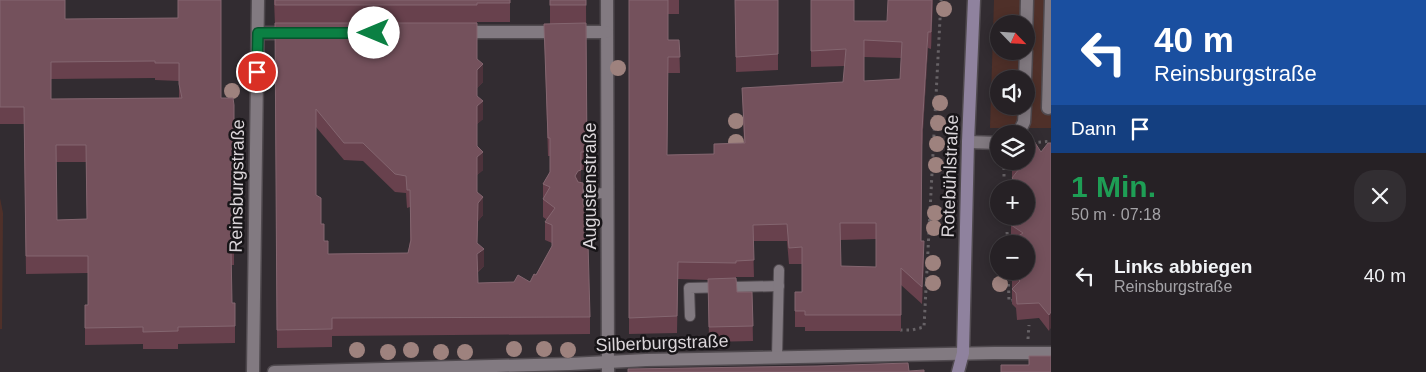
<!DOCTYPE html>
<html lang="de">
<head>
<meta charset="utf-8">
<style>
	body { margin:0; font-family:Helvetica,sans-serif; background:#322e32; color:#f1f3f6; height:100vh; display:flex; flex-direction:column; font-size:19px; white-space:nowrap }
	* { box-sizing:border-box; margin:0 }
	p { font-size:16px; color:#a4a3a7 }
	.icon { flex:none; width:28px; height:28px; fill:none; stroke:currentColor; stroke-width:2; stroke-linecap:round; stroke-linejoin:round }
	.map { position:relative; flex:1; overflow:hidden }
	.details { display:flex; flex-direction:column; background:#262125; width:375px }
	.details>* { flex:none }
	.guide { background:#1a4fa0; color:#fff; overflow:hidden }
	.needle { width:32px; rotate:115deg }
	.controls { position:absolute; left:990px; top:15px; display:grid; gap:10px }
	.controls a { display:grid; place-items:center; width:45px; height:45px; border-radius:50%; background:#262125; box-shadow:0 2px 12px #0003,0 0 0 1px #423e42; font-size:25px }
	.pin { position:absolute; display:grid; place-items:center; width:42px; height:42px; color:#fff; margin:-21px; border:2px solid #fff; border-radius:50%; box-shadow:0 1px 5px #0007 }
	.me { position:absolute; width:55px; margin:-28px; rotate:270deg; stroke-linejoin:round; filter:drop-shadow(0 0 4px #0008) }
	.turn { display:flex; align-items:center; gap:18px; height:105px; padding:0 20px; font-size:22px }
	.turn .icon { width:65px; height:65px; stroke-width:2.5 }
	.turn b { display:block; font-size:35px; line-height:42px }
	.then { display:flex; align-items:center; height:48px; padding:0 20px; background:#0003; gap:10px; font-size:19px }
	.round { display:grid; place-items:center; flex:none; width:52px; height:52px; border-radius:20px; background:#322e32 }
	.overview { display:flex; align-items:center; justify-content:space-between; height:85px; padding:0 20px }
	h1 { font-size:30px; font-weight:600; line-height:38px; color:#1e9e55 }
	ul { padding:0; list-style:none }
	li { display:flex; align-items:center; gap:15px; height:75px; padding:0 20px }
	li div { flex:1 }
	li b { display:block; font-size:19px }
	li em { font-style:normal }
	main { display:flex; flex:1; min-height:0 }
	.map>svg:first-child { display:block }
</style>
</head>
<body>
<main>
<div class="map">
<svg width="1051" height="372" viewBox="0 0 1051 372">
	<rect width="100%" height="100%" fill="#322c31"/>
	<!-- green -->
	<g fill="#4f3029" fill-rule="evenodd">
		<path d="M 994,0 L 1051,0 L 1051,128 L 990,128 ZM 999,24 L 1026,24 L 1026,51 L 999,51 ZM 999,79 L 1026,79 L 1026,106 L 999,106 Z"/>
		<polygon points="0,198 3,213 2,329 0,329"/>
	</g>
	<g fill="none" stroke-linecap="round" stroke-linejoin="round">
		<!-- service casing -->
		<g stroke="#504a4f" stroke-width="12">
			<g id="service">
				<polyline points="582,194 607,193"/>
				<polyline points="690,316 689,288 779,286"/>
				<polyline points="777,357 779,270"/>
			</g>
		</g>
		<!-- pedestrian casing -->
		<g stroke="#504a4f" stroke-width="15">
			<g id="pedestrian">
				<polyline points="1026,41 1027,0"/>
				<polyline points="1025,79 1026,51"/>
				<polyline points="1048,108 1051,0"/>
				<polyline points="1018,134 1024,122 1025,106"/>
				<polyline points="968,142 999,143"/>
			</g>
		</g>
		<!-- minor casing -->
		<g stroke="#504a4f" stroke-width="15">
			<g id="minor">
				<polyline points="607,0 608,372"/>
				<polyline points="460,32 606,32"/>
				<polyline points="258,33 293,33"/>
			</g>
		</g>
		<!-- tertiary casing -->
		<g stroke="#504a4f" stroke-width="15">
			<g id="tertiary">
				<polyline points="253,372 258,0"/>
				<polyline points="274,372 570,364 646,360 994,353 1051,353"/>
			</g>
		</g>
		<!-- secondary casing -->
		<g stroke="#504a4f" stroke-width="15">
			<polyline id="secondary" points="958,372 963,353 968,142 974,0"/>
		</g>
		<!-- path -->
		<g stroke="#676266" stroke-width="3" stroke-dasharray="2.5 4" stroke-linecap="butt">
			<polyline points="1032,143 1051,141"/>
			<polyline points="1004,161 1004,179"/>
			<polyline points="1007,232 1008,244"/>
			<polyline points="1008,271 1009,301 1014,300"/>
			<polyline points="900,330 912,330 924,327 941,0"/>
			<polyline points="1028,339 1029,325"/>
		</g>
		<!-- service -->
		<use href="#service" stroke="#827a81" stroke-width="10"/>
		<!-- pedestrian -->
		<use href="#pedestrian" stroke="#827a81" stroke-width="12"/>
		<!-- minor -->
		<use href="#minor" stroke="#827a81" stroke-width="12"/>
		<!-- tertiary -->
		<use href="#tertiary" stroke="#827a81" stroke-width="12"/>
		<!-- secondary -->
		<use href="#secondary" stroke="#8f829e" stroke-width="12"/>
	</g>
	<!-- trees -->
	<g fill="#9e827e">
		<circle cx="944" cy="9" r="8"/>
		<circle cx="618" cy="68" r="8"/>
		<circle cx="232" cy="91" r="8"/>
		<circle cx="940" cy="103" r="8"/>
		<circle cx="736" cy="121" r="8"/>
		<circle cx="938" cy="123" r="8"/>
		<circle cx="736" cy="142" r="8"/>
		<circle cx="937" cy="144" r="8"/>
		<circle cx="936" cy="165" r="8"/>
		<circle cx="935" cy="213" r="8"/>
		<circle cx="934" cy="228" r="8"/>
		<circle cx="933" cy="263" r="8"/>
		<circle cx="933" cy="283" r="8"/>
		<circle cx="1000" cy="284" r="8"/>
		<circle cx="514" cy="349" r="8"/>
		<circle cx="544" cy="349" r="8"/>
		<circle cx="357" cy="350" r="8"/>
		<circle cx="411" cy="350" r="8"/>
		<circle cx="568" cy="350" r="8"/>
		<circle cx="388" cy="352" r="8"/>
		<circle cx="441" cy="352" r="8"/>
		<circle cx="465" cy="352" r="8"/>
	</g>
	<!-- wall -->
	<g fill="#68414d" fill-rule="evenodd">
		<path d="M 0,0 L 65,19 L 178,18 L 221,98 L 234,105 L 234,265 L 231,265 L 232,303 L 235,303 L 235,343 L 178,344 L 178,349 L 143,349 L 143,344 L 85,345 L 85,305 L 88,305 L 88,273 L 26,274 L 24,124 L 0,124 ZM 155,78 L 155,80 L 179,81 L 179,98 L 51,99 L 51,79 ZM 56,162 L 86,162 L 87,219 L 57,220 Z"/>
		<path d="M 274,0 L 510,0 L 510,22 L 477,22 L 477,59 L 483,82 L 477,88 L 477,96 L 483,119 L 477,124 L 477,146 L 483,170 L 477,175 L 477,192 L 483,215 L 478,221 L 477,243 L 484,266 L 478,272 L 478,283 L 530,282 L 536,275 L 552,247 L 552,243 L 545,240 L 545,222 L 547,220 L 543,217 L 543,184 L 550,172 L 550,156 L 548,156 L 544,24 L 550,24 L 550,0 L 586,0 L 587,170 L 581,170 L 581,183 L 590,317 L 590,334 L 332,336 L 332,347 L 277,348 L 275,25 ZM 316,127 L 344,160 L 363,161 L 395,192 L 406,193 L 407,208 L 410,207 L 410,241 L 408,253 L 328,254 L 324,241 L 316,195 Z"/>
		<path d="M 629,0 L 679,0 L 679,14 L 668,14 L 668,40 L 679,40 L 680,73 L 668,73 L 667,155 L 714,154 L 744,143 L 742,88 L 843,82 L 845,66 L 811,67 L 811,0 L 854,21 L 887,21 L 933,0 L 931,49 L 928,48 L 922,146 L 921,241 L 924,258 L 922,304 L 901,285 L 901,331 L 805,331 L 805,327 L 795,327 L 795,292 L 802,292 L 802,264 L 789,264 L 787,241 L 753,241 L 754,277 L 736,277 L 737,292 L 752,292 L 753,341 L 709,342 L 708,280 L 678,279 L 677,333 L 629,334 ZM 864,57 L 901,58 L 900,79 L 864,81 ZM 876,239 L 876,267 L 841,266 L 840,240 Z"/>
		<polygon points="735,0 778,0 778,70 736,72"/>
		<polygon points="1051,143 1049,331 1039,318 1017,320 1016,308 1012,304 1012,271 1026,271 1026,244 1011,244 1011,225 1012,224 1012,216 1026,216 1026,189 1012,189 1012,162 1041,152"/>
	</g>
	<!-- shaded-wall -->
	<g fill="#4d323b">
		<polygon points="932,0 933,0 931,49 931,32"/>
		<polygon points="928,32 928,48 922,146 922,130"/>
		<polygon points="483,64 483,82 477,88 477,70"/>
		<polygon points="483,101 483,119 477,124 477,106"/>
		<polygon points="483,152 483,170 477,175 477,157"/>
		<polygon points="581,170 581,187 575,176 578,171"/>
		<polygon points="483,197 483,215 478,221 478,203"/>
		<polygon points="924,241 924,258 922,304 922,287"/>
		<polygon points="484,249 484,266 477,272 477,254"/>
		<polygon points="1051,312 1051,328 1049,331 1049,315"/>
	</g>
	<!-- building -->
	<g fill="#74515c" stroke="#846670" fill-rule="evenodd">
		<path d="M 0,0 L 65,0 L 65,19 L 178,18 L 178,0 L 221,0 L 221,98 L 233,98 L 234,105 L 234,248 L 231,248 L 232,303 L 235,303 L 235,326 L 178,327 L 178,331 L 143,332 L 143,327 L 85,328 L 85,305 L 88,305 L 88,256 L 26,256 L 24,107 L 0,107 ZM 155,61 L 155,63 L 179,63 L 179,84 L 182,98 L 51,99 L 51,62 ZM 56,145 L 86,145 L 87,219 L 57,220 Z"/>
		<polygon points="275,0 510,0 510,3 477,3 477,5 275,5"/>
		<rect x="550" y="0" width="36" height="5"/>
		<path d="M 629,0 L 668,0 L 668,40 L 679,40 L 680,57 L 668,57 L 667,155 L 714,154 L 714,144 L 745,143 L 742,88 L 843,82 L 846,49 L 811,51 L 811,0 L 854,0 L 854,21 L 887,21 L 888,0 L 932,0 L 931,32 L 928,32 L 922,130 L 921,241 L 924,241 L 922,287 L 901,268 L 901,315 L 805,315 L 805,311 L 795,311 L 795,292 L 802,292 L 802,247 L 789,248 L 787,224 L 753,225 L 754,260 L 736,261 L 736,263 L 678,262 L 677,316 L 629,318 ZM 864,40 L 902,42 L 900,79 L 864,81 ZM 840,223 L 876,223 L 876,267 L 841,266 Z"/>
		<polygon points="735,0 778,0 778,54 736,57"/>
		<path d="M 275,23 L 477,23 L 477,59 L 483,64 L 477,70 L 477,96 L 483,101 L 477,106 L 477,146 L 483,152 L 477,157 L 477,192 L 483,197 L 478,203 L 477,243 L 484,249 L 477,254 L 478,283 L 514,282 L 518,275 L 530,282 L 534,274 L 536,275 L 552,246 L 552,225 L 545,222 L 555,208 L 543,199 L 550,187 L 543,184 L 550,172 L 550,138 L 548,138 L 544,24 L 586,23 L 587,152 L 581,152 L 581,170 L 578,171 L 575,176 L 578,182 L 583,183 L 583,205 L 587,205 L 590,317 L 332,318 L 332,329 L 277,330 ZM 316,109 L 344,143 L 363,143 L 395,174 L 406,176 L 407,190 L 410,190 L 411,240 L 408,253 L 328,254 L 328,241 L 324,241 L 324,224 L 321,224 L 321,198 L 316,195 Z"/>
		<polygon points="1034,141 1041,152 1048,143 1051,143 1051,312 1049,315 1039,303 1017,304 1016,293 1012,289 1020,281 1012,272 1013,271 1026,271 1026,244 1015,244 1011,241 1023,233 1011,225 1022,218 1020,216 1026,216 1026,189 1018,189 1020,187 1012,178 1019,169 1012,162 1013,161 1026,161 1026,150"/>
		<polygon points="736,278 737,292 752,292 753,326 709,327 708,279"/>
		<polygon points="1029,356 1051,356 1051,372 1001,372 1001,365 1029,365"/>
		<polygon points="908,363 909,371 924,370 924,372 628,372 628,369 817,366"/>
	</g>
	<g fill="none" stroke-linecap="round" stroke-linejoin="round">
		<!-- route casing -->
		<g stroke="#07532c" stroke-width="12">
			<polyline id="route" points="257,72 258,33 374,33"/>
		</g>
		<!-- route -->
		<use href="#route" stroke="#0b8043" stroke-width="9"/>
	</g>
	<g text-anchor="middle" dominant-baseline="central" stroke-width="5" stroke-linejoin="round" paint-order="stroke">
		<!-- street labels -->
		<g font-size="18" fill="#dbd6da" stroke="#181518">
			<text transform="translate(950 176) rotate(-88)">Rotebühlstraße</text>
			<text transform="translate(237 186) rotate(-89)">Reinsburgstraße</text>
			<text transform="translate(590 186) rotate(-90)">Augustenstraße</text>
			<text transform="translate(662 343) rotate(-2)">Silberburgstraße</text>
		</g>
	</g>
</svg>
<div class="controls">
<a><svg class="needle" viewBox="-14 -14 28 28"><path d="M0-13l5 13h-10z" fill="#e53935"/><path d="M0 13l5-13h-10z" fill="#a4a3a7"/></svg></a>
<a><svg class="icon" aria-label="sound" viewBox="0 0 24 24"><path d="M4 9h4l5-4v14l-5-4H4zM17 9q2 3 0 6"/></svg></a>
<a><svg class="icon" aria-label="layers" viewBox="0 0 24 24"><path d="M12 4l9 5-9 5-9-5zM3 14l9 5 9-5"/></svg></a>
<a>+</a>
<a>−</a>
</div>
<div class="pin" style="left:257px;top:72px;background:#d93025"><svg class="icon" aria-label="arrive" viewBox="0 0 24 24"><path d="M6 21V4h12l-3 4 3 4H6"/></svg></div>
<svg class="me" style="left:374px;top:33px" viewBox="-20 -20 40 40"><circle r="19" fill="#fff"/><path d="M0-13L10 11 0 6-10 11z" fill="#0b8043"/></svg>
</div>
<section class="details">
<div class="guide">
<div class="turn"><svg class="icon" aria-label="left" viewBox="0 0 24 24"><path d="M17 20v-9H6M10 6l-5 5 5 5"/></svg><div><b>40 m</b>Reinsburgstraße</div></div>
<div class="then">Dann<svg class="icon" aria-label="arrive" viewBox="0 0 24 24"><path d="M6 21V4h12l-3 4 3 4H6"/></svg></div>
</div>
<div class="overview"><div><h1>1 Min.</h1><p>50 m · 07:18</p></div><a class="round"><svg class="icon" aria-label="close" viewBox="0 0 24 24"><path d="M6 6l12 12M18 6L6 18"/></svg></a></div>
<ul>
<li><svg class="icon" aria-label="left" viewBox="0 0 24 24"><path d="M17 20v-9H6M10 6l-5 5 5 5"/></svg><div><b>Links abbiegen</b><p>Reinsburgstraße</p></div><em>40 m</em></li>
</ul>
</section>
</main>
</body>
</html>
